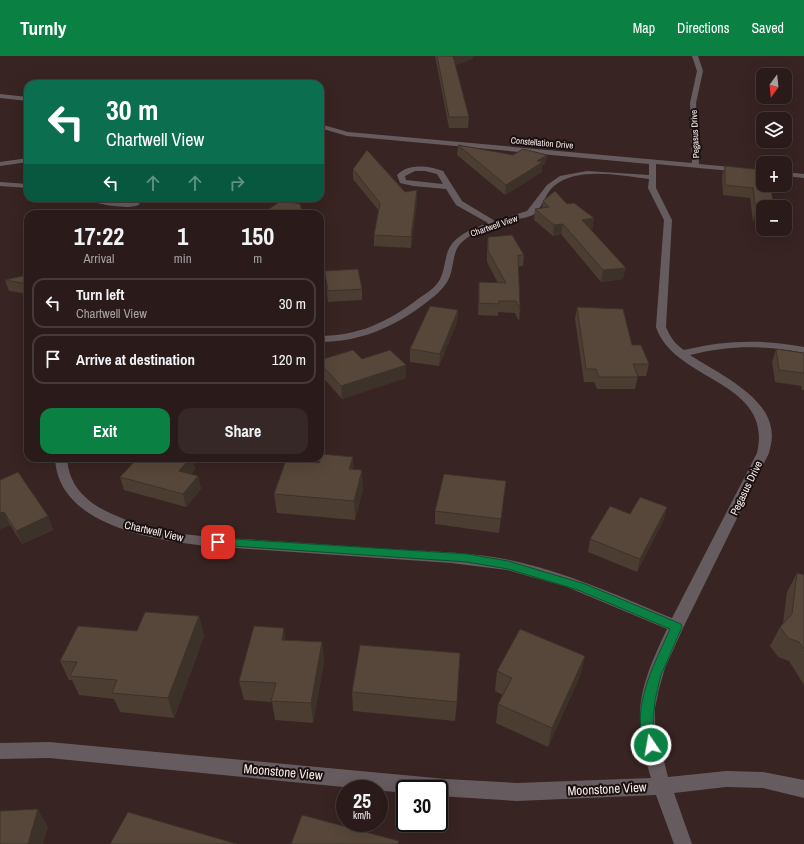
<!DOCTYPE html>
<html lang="en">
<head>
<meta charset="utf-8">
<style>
	body { margin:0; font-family:"Archivo Narrow",sans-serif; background:#362827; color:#f1f3f6; height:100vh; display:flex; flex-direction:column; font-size:15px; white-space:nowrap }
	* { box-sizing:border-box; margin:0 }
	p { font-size:13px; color:#a5a1a2 }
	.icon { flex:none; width:22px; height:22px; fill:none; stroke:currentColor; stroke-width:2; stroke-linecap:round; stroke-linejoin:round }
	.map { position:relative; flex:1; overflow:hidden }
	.drawer { position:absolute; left:24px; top:154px; width:300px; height:252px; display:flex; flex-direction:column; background:#2a1b1a; border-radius:12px; box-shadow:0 4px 16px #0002,0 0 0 1px #463939 }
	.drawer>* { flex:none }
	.hud { position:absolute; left:24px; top:24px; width:300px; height:122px; border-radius:12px; box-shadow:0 4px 16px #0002,0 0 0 1px #463939; background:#0b6e4f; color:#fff; overflow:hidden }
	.needle { width:26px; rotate:195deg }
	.controls { position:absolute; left:756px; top:12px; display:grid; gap:8px }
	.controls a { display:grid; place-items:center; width:36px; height:36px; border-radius:8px; background:#2a1b1a; box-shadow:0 4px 16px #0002,0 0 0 1px #463939; font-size:20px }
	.speed { position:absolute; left:336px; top:724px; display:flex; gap:8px; font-size:20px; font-weight:700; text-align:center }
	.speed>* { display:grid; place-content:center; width:52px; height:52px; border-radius:50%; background:#2a1b1a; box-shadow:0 4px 16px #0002,0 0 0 1px #463939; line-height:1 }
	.speed small { font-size:10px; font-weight:400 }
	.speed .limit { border:2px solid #111; border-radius:6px; background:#fff; color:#111 }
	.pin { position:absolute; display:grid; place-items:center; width:34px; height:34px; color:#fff; margin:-17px; border-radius:8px; box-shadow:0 2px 6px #0006 }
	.me { position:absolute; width:44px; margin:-22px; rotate:348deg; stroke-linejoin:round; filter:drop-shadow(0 0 3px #0008) }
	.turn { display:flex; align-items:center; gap:14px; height:84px; padding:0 16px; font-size:18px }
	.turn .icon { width:52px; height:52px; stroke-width:2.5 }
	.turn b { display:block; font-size:28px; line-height:34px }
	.lanes { display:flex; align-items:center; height:38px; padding:0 16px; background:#0003; justify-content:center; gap:20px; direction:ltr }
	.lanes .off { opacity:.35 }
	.eta { display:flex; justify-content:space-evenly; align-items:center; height:68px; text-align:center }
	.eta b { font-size:24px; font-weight:800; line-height:28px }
	.cta { display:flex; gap:8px; margin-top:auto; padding:8px 16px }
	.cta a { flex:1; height:46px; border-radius:12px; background:#0b8043; color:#fff; font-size:16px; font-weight:800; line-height:46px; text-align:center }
	.cta a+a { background:#362827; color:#f1f3f6 }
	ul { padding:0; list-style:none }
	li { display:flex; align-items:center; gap:12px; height:50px; margin:0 8px 6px; padding:0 8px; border:2px solid #463939; border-radius:12px }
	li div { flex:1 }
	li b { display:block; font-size:15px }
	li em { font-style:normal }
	header { display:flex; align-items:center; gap:24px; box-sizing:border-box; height:56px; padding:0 20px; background:#0b8043; color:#fff }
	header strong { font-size:19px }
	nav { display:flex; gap:22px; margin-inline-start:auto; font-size:14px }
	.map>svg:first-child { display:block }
</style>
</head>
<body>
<header>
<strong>Turnly</strong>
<nav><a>Map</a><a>Directions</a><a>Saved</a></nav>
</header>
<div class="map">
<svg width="804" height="788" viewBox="0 0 804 788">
	<rect width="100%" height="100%" fill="#382422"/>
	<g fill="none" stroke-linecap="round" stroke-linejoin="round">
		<!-- minor -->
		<g fill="#665c60" fill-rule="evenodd">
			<path d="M 692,0 L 698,0 L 703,15 L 696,47 L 699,108 L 763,114 L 763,118 L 656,108 L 656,132 L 672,164 L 666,271 C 670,281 675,288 684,294 C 725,284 762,283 804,291 L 804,297 C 765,289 729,289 690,299 C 716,316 766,339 771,372 C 773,381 771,389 769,397 L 684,570 L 665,612 L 659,633 L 655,652 L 655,669 L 668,721 L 726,715 L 763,716 L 804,724 L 804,742 L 763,732 L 726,731 L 674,737 L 692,788 L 674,788 L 656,739 L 517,745 L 439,740 L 439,733 L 405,733 L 405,737 L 49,702 L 0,703 L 0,687 L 49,686 L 446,723 L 517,727 L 651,722 C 631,658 639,632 667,573 L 567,531 L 507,514 L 451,507 L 207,490 C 154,484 58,470 55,402 L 67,402 C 69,433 90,449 117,460 C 160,480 212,481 258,484 C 303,487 348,490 392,493 C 426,495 460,496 493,501 C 556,511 614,538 672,562 L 757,397 C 774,324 674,326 656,271 L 664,164 L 648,132 L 649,123 C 621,120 578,110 554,130 C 545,137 543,152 533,159 C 529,161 523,162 518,163 C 514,165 499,171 496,171 C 485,172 470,178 461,187 C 451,197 455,214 447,226 C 441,236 432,242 423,249 C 392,272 359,286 320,286 L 320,280 C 358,280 388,266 418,243 C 425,238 434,233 439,225 C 443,219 444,210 446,202 C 450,181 469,174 488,167 L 456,149 L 446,133 L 413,130 L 400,127 L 397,119 C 409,107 429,110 443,115 L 462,145 L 495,165 L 527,155 L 547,129 L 560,120 L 587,115 L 649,119 L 649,108 L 347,80 L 320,72 L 320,68 L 348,76 L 692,107 L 690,47 L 697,15 ZM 415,115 L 425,115 L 437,118 L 443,128 L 406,124 L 405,120 Z"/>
			<polygon points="0,38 28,41 28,45 0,42"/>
			<polygon points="28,102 28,106 0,110 0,106"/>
			<polygon points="785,116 804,118 804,122 785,120"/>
			<polygon points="0,126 28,128 28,132 0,130"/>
			<path d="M 85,142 C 98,142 109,146 121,147 C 128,147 135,144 140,148 C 132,155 93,148 85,142 Z"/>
		</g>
	</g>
	<!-- wall -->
	<g fill="#4b3d32">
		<polygon points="435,0 474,0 472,3 455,9 469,61 468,72 449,72"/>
		<polygon points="458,89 513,99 547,99 545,108 542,110 542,116 505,139 457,99"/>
		<polygon points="725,110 770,129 753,165 750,142 723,139 722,120"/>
		<polygon points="353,113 405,136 417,134 417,145 411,192 374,190 374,179 379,155 353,123"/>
		<polygon points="543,145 567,148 594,162 592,173 590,174 623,223 601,226 561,178 553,180 534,164 535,153 542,152"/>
		<polygon points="488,181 524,199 523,210 518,210 520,253 519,265 515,257 498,256 498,260 478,259 479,226 498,227 487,206 487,192"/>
		<polygon points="325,215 362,233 362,244 328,246"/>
		<polygon points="28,219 28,238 9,235 5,224"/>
		<polygon points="577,251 632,289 649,308 646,320 638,320 635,333 597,333 594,326 584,326 575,263"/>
		<polygon points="458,254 457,266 439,310 410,306 410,293"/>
		<polygon points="776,293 804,297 804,334 802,334 801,330 775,326 772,306"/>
		<polygon points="362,303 406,309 406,322 342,343 320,318 320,304"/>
		<polygon points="138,402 192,402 195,413 191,418 198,420 201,433 186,451 124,434 120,421"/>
		<polygon points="353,413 363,433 355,464 277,457 274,438"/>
		<polygon points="0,424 48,460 53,474 22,488 10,469 0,473"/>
		<polygon points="506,425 499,477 435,468 435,455"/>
		<polygon points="667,451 663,465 637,516 588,496 590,483 630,458"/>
		<polygon points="797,517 804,519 804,629 789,605 778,601 770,590 780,571 783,567 787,536"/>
		<polygon points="199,560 204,580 174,662 120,656 114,643 79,639 72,624 69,624 60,605 137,575"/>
		<polygon points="286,584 322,586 324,606 313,667 275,664 272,646 244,644 239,625"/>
		<polygon points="585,600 580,620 548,691 496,667 498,648 503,639 495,635 497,615"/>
		<polygon points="352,636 457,646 455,665 353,655"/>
	</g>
	<!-- shaded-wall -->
	<g fill="#3d3229">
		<polygon points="453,0 474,0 472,3 453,10"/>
		<polygon points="547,99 545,108 542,110 542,116 505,139 506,129 537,105"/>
		<polygon points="417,134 417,145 411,192 411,181"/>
		<polygon points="763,153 763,163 753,165 756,154"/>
		<polygon points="594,162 592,173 580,175 582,164"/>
		<polygon points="563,168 561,178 553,180 554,169"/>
		<polygon points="626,212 623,223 601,226 603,214"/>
		<polygon points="458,254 457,266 439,310 440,298"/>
		<polygon points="406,309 406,322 342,343 341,330"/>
		<polygon points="353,401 354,420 349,413"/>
		<polygon points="190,402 192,402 195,413 182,428 179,415"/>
		<polygon points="362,414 363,433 355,464 354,445"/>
		<polygon points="198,420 201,433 186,451 183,438"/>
		<polygon points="667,451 663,465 637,516 640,503"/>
		<polygon points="4,456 10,469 0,473 0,457"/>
		<polygon points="48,460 53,474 22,488 16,475"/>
		<polygon points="199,560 204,580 174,662 168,642"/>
		<polygon points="284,572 287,592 282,584"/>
		<polygon points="322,586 324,606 313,667 311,647"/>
		<polygon points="585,600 580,620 548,691 552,672"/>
		<polygon points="38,753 48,771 43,788 28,788"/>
	</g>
	<!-- building -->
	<g fill="#57473a" stroke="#3d3229">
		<polygon points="437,0 454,0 453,0 469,61 449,61"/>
		<polygon points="458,89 513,99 523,93 547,99 537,105 543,106 506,129"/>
		<polygon points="367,94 405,136 417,134 411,181 374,179 380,147 353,113"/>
		<polygon points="725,110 763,114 763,129 770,129 774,151 763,151 763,153 756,154 753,132 725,129"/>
		<polygon points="555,135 567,148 574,147 594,162 582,164 626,212 603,214 563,168 554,169 535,153 549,151 543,145"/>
		<polygon points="282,144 300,148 303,158 267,158 266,155"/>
		<polygon points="512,179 524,199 518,199 520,253 516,245 499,245 499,248 479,247 479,226 506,227 488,195 488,181"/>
		<polygon points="358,213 362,233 328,235 325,215"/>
		<polygon points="28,219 28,228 5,224"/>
		<polygon points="430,250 458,254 440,298 410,293"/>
		<polygon points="577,251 623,253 632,289 641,289 649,308 633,308 638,321 599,321 596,313 586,313"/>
		<polygon points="776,293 804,297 804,317 779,314"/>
		<polygon points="353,294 362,303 390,294 406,309 341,330 320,307 320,304"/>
		<polygon points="322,398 353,401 349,413 362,414 354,445 274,438 286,404 319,407"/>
		<polygon points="138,402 190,402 179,415 198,420 183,438 120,421"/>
		<polygon points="18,416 48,460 16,475 4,456 0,457 0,424"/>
		<polygon points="444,418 506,425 501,463 435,455"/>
		<polygon points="640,441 667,451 640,503 590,483 610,450 630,458"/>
		<polygon points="797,517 804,519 804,593 799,586 788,582 780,571 792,558"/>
		<polygon points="145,556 199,560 168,642 112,637 117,624 70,620 77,606 60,605 78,570 137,575"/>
		<polygon points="254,570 284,572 282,584 322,586 311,647 271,645 276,627 239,625"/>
		<polygon points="520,573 585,600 552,672 498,648 512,622 497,615"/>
		<polygon points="360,589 460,597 457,646 352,636"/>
		<polygon points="38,753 28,788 0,788 0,755"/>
		<polygon points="128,756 237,788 110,788"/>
		<polygon points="302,759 399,785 398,788 291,788"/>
	</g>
	<!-- route -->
	<path fill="#0b8043" stroke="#07532c" d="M 218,482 L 467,498 L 508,505 L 585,528 L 681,568 L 682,571 L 661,619 L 655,644 L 653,668 L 658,689 L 656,693 L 651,695 L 646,693 C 629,653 654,609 670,573 L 578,534 L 508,513 L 467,506 L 218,489 L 212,486 Z"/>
	<g text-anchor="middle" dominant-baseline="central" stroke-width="4" stroke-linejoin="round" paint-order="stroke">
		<!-- far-street labels -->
		<g font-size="9" fill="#f8eae9" stroke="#19100f">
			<text transform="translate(695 78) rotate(-93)">Pegasus Drive</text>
			<text transform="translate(542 87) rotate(5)">Constellation Drive</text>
			<text transform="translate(494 170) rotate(-19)">Chartwell View</text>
		</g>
		<!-- street labels -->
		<g font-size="11" fill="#f8eae9" stroke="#19100f">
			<text transform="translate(746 432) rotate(-64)">Pegasus Drive</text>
			<text transform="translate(154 475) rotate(13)">Chartwell View</text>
		</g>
		<!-- near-street labels -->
		<g font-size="13" fill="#f8eae9" stroke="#19100f">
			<text transform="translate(283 716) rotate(5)">Moonstone View</text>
			<text transform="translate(607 733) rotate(-3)">Moonstone View</text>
		</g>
	</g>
</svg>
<div class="controls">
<a><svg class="needle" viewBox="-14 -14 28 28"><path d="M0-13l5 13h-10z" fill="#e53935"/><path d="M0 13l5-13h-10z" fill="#a5a1a2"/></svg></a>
<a><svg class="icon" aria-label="layers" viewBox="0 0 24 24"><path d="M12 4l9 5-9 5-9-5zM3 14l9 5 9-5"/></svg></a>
<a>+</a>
<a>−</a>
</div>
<div class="speed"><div>25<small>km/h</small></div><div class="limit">30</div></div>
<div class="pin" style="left:218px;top:486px;background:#d93025"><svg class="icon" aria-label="arrive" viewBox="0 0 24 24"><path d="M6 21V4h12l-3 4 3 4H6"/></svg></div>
<svg class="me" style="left:651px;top:689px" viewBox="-20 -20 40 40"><circle r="17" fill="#0b8043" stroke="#fff" stroke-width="3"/><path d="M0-11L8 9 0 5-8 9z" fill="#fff"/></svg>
<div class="hud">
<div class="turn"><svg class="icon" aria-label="left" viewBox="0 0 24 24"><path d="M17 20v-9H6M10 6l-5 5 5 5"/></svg><div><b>30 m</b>Chartwell View</div></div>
<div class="lanes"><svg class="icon" aria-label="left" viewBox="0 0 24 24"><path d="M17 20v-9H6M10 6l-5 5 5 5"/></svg><svg class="icon off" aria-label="ahead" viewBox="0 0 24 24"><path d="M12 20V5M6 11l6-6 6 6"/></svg><svg class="icon off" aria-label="ahead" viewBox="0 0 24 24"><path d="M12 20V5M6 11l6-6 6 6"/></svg><svg class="icon off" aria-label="right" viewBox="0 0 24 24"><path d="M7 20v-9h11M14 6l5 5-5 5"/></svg></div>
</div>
<section class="drawer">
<div class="eta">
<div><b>17:22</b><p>Arrival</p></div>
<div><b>1</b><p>min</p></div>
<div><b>150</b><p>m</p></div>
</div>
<ul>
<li><svg class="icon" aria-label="left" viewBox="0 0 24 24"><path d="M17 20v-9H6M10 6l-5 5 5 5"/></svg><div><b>Turn left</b><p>Chartwell View</p></div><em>30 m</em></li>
<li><svg class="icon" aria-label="arrive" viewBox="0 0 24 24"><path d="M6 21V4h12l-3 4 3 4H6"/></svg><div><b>Arrive at destination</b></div><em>120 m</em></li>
</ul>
<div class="cta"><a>Exit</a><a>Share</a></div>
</section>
</div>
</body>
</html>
